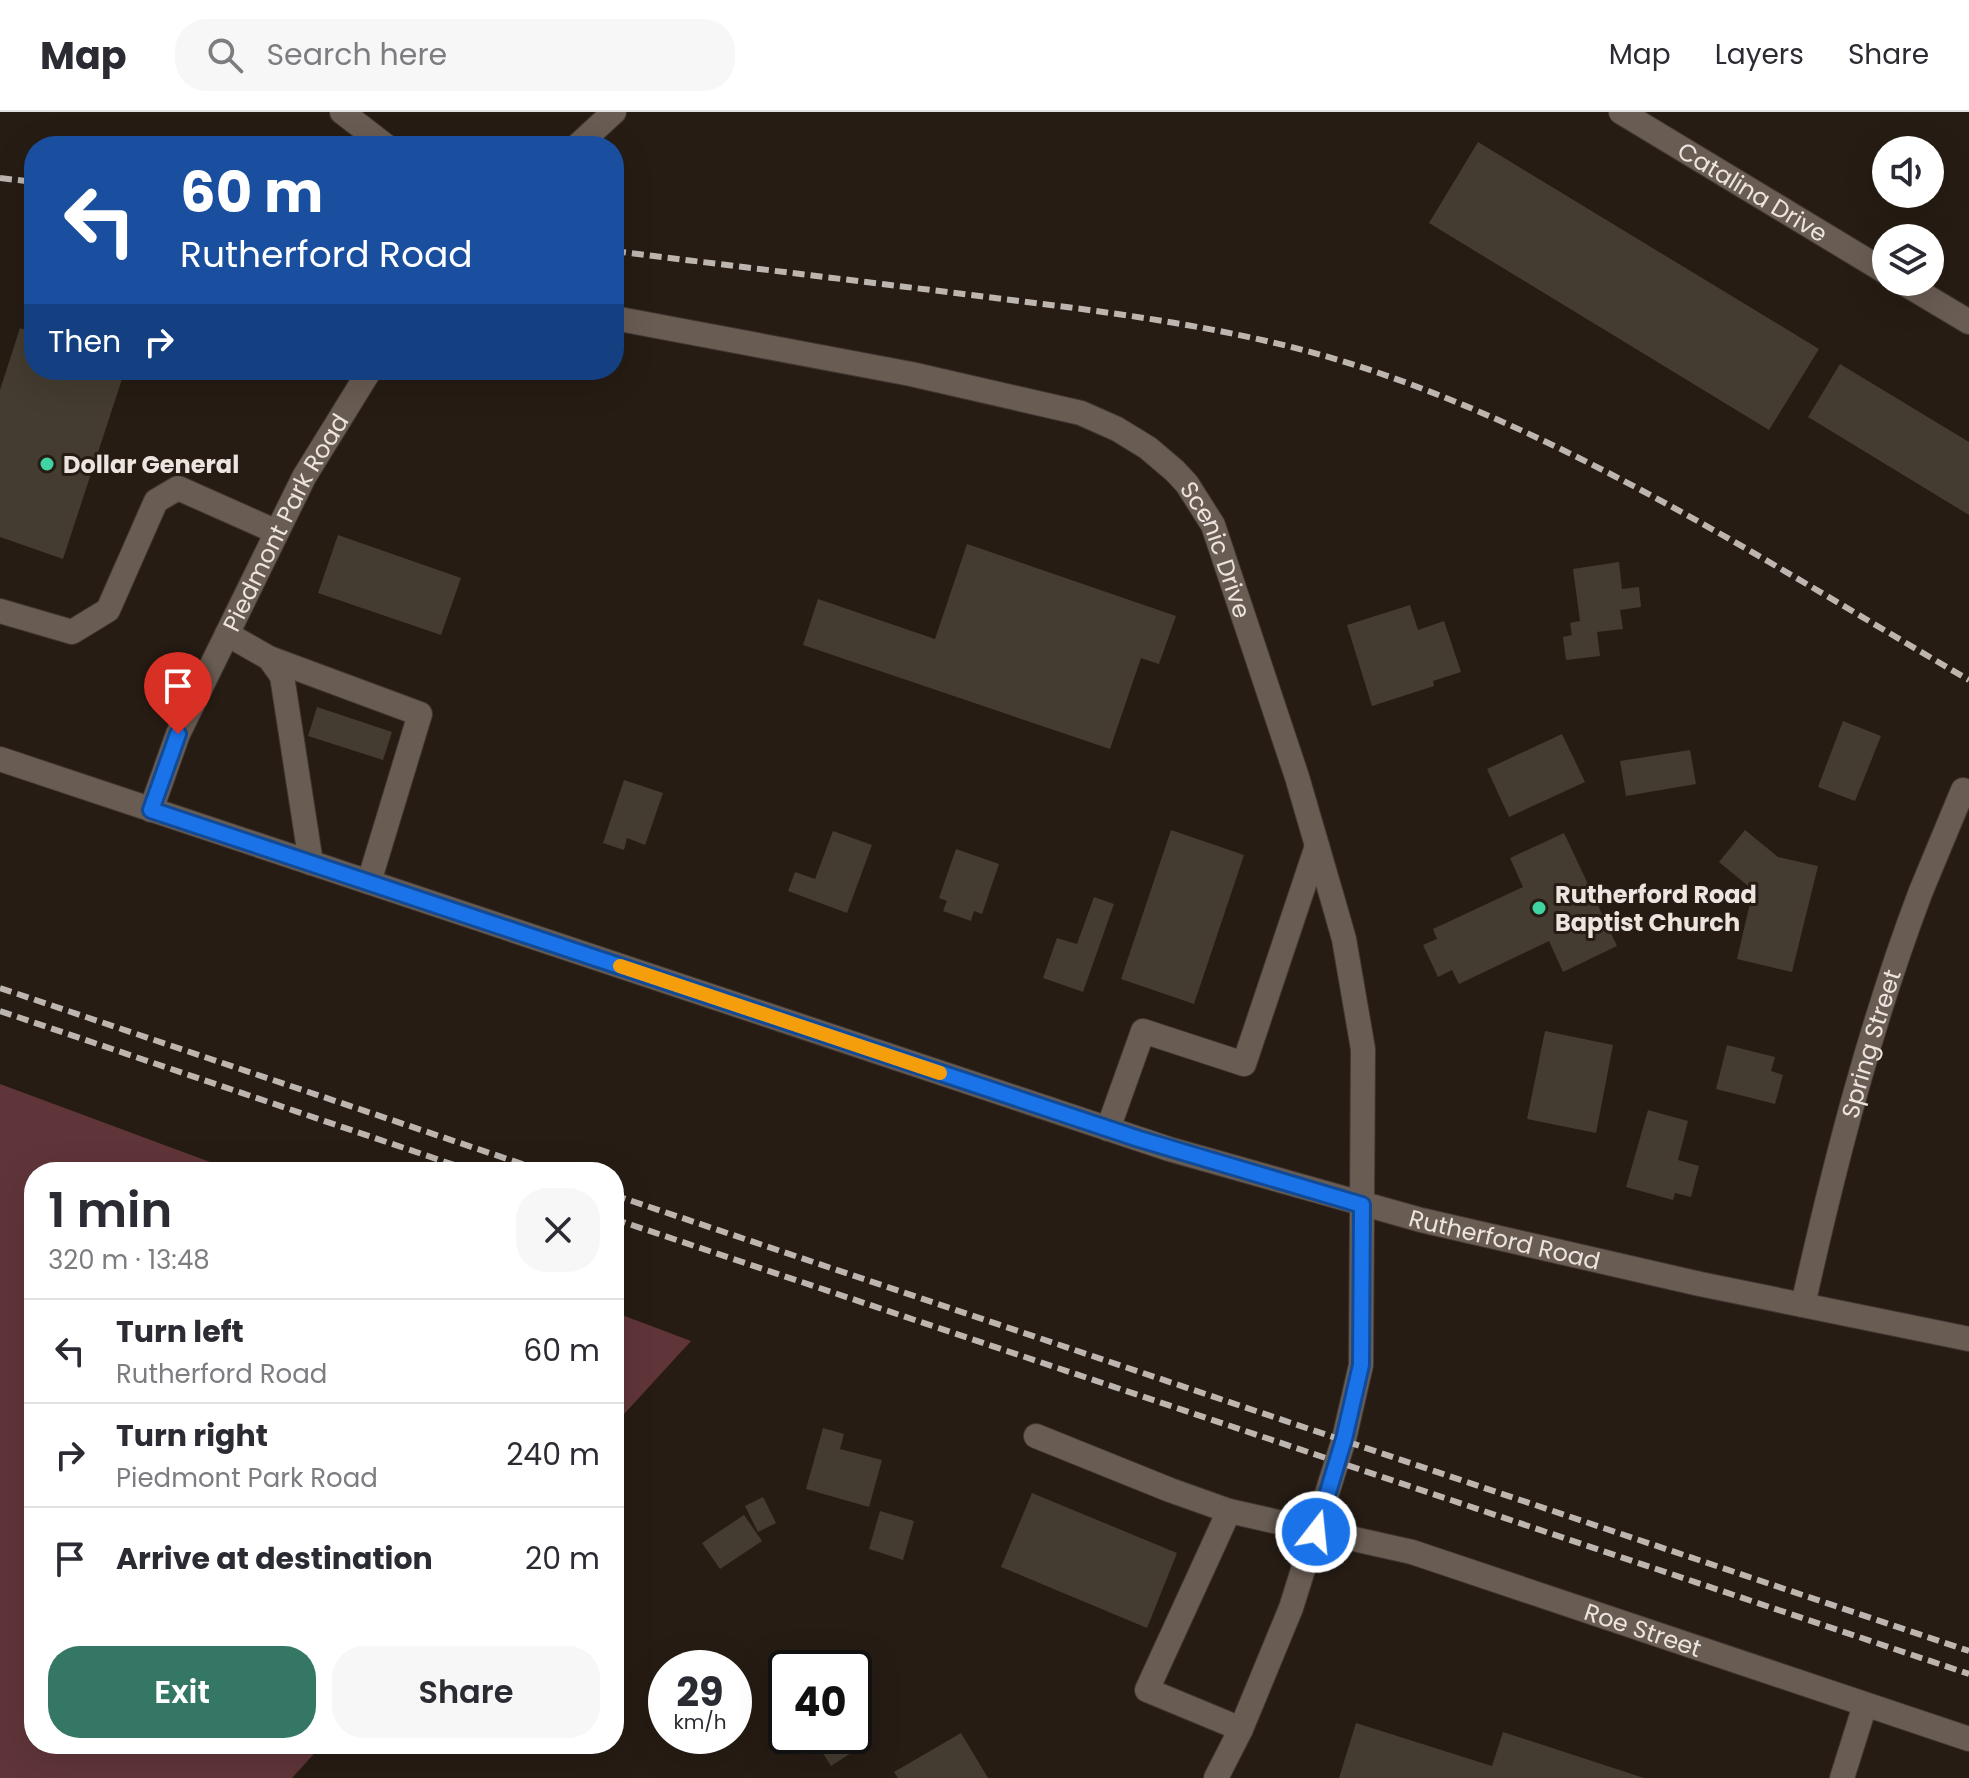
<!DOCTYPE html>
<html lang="en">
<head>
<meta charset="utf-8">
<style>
	body { margin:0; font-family:Poppins,sans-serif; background:#f7f7f7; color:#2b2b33; height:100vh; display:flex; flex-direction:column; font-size:30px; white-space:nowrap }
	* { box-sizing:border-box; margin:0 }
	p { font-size:26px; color:#7c7c81 }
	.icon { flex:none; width:44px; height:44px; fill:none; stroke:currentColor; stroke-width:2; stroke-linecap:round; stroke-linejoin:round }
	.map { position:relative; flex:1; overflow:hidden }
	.sheet { position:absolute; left:24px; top:1050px; width:600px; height:592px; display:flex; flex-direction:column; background:#fff; border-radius:32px; box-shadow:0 8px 32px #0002 }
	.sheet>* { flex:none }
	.guide { position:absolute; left:24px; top:24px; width:600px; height:244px; border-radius:32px; box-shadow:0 8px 32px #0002; background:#1a4fa0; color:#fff; overflow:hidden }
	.buttons { position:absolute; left:1872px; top:24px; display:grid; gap:16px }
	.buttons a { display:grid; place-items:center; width:72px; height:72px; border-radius:50%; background:#fff; box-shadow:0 8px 32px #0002; font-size:40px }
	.speed { position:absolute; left:648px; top:1538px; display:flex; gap:16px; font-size:40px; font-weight:700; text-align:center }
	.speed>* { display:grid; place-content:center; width:104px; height:104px; border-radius:50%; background:#fff; box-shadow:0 8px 32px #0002; line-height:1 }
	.speed small { font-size:20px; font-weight:400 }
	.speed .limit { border:4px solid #111; border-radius:12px; background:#fff; color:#111 }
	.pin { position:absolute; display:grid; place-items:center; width:68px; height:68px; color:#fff; margin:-82px -34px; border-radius:50% 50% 50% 0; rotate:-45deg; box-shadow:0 0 8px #0007 }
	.pin .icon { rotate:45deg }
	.me { position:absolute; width:88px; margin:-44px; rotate:16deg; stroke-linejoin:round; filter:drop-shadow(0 0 6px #0008) }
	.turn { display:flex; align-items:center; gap:28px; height:168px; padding:0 24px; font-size:36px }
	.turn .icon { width:104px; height:104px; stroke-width:2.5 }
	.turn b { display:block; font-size:56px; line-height:68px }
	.then { display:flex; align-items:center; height:76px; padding:0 24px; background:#0003; gap:16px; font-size:30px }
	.round { display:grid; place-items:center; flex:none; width:84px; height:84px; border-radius:32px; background:#f7f7f7 }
	.headline { display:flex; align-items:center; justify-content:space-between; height:136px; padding:0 24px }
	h1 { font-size:48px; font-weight:600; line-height:60px }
	.action { display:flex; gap:16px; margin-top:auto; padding:16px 24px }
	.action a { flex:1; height:92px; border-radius:32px; background:#347765; color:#fff; font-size:32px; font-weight:600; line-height:92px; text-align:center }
	.action a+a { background:#f7f7f7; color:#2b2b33 }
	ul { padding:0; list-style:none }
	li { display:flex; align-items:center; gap:24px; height:104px; padding:0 24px; border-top:2px solid #e1e1e2 }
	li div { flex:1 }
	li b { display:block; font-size:30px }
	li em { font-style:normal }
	header { display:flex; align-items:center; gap:48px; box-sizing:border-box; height:112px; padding:0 40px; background:#fff; border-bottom:2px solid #e1e1e2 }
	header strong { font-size:38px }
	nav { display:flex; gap:44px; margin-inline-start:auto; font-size:28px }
	.search { width:560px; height:72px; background:#f7f7f7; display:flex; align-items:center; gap:20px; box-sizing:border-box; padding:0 28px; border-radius:32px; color:#7c7c81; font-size:30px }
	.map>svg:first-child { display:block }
</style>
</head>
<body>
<header>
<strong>Map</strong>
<div class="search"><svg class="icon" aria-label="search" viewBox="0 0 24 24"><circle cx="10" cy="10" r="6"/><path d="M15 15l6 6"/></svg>Search here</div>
<nav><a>Map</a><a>Layers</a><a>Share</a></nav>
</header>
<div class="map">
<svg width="1969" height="1666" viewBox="0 0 1969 1666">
	<rect width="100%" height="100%" fill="#261c14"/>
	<!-- green -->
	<g fill="#603539">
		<polygon points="0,972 237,1060 34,1060 34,1632 323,1632 292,1666 0,1666"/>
		<polygon points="614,1200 691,1229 614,1313"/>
	</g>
	<!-- building -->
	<g fill="#443c30">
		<polygon points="1478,30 1819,237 1769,318 1429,111"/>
		<polygon points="20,216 34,221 34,258 125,258 63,447 0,425 0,278"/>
		<polygon points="1840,252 1969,330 1969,403 1808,305"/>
		<polygon points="338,423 461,466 441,523 318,481"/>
		<polygon points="967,432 1176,504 1159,552 1141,546 1110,637 803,533 818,487 935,527"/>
		<polygon points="1619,450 1622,477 1639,475 1641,495 1620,498 1623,517 1597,520 1600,544 1566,548 1563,525 1572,523 1570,511 1580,509 1573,457"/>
		<polygon points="1410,493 1418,518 1444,509 1461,560 1433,569 1434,574 1372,594 1347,513"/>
		<polygon points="317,595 392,620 383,648 308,624"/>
		<polygon points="1843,609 1881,624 1855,689 1818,675"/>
		<polygon points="1562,622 1585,670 1509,705 1487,657"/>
		<polygon points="1690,638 1696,672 1626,684 1620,649"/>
		<polygon points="624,668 663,681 645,733 627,726 624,738 603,731"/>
		<polygon points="1171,718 1244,743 1194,892 1121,867"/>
		<polygon points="1745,718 1778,745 1818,754 1792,860 1737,847 1753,778 1719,750"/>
		<polygon points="833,719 872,733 847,801 788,779 795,760 815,767"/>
		<polygon points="1564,721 1617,834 1563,860 1549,829 1459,872 1452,858 1438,865 1423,833 1437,827 1433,817 1523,775 1510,746"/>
		<polygon points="956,737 999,752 982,802 974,799 971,809 943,799 947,789 939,786"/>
		<polygon points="1094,785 1114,792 1083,880 1043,866 1057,826 1077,832"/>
		<polygon points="1545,919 1613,933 1596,1021 1527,1007"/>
		<polygon points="1727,933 1775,945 1771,959 1783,963 1775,992 1716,977"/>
		<polygon points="1648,998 1688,1009 1678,1048 1699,1054 1691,1085 1675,1081 1673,1088 1626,1075"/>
		<polygon points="823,1316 844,1322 840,1337 882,1348 869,1395 806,1377"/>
		<polygon points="1032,1381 1177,1441 1147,1516 1001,1455"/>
		<polygon points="763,1385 776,1411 758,1420 745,1394"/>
		<polygon points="880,1399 914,1409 903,1448 869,1437"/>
		<polygon points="744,1403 762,1429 720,1457 702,1431"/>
		<polygon points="1356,1611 1492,1654 1503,1620 1644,1666 1339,1666"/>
		<polygon points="961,1621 988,1666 898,1666 894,1660"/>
		<polygon points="812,1624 856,1624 862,1634 831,1654"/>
	</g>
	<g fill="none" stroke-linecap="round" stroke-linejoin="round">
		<!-- minor casing -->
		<g stroke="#403733" stroke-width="26">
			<g id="minor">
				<polyline points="342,0 386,34"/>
				<path id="s1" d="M 1621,0 L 1886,160"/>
				<polyline points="577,34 614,0"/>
				<polyline points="1902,170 1969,210"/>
				<path id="s2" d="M 614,206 L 911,262 L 1081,301 L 1117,317 L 1148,336 L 1175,359 L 1187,372 L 1213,413 L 1297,665 L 1334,792 L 1344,827 L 1363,937 L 1361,1253 L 1344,1327 L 1291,1496 L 1241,1617 L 1216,1666"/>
				<polyline points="0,499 72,520 108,498 156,389 178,376 277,420"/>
				<polyline points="227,522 269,546 282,564 311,751"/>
				<polyline points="269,546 420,602 369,770"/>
				<path id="s3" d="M 0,647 L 1169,1037 L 1421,1108 L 1700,1172 L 1969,1227"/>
				<path id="s4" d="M 151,698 L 178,622 L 304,365 L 370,258"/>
				<polyline points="1108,1017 1143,919 1244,952 1317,734"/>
				<path id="s5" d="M 1803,1193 C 1834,1054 1870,913 1921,779 C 1935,745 1949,712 1963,678"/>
				<polyline points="1036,1324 1170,1378 1229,1399"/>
				<path id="s6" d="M 1241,1617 L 1147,1578 L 1229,1399 L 1412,1440 L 1969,1627"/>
				<polyline points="1842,1666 1865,1593"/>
			</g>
		</g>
		<!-- minor -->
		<use href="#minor" stroke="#695c53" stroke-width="24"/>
		<!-- rail -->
		<g stroke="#bdb5af" stroke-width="6" stroke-dasharray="12 6" stroke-linecap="butt">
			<polyline points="0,66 34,70"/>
			<path d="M 614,139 C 741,155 868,170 995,186 C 1124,202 1255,218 1379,261 C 1589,333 1778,457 1969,568"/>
			<polyline points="0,876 546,1060"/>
			<polyline points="0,899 475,1060"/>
			<polyline points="614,1083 1969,1539"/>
			<polyline points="614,1107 1969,1562"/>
		</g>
	</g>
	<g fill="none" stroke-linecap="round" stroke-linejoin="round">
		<!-- route casing -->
		<g stroke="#114b97" stroke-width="20">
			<polyline id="route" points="178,622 151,698 1139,1027 1362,1093 1361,1253 1344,1327 1316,1420"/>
		</g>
		<!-- route -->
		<use href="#route" stroke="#1a73e8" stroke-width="14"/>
		<!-- slow -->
		<polyline stroke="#f59e0b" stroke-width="14" points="620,854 940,961"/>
	</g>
	<!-- markers -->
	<g fill="#40d4a2" stroke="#261c14" stroke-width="3">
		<circle cx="47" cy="352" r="8"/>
		<circle cx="1539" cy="796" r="8"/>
	</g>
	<g text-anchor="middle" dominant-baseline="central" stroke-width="6" stroke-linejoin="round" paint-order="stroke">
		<!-- street labels -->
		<g font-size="24" fill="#ece4df" stroke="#261c14">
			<text stroke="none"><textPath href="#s1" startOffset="154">Catalina Drive</textPath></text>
			<text stroke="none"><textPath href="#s4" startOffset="318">Piedmont Park Road</textPath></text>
			<text stroke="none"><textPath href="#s2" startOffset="678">Scenic Drive</textPath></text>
			<text stroke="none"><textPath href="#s5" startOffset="270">Spring Street</textPath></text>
			<text stroke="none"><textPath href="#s3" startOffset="1580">Rutherford Road</textPath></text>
			<text stroke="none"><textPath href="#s6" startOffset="730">Roe Street</textPath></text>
		</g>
		<!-- poi labels -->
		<g font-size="24" font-weight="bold" fill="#ece4df" stroke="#261c14" text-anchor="start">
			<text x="63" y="352">Dollar General</text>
			<text x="1555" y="782">Rutherford Road<tspan x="1555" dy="28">Baptist Church</tspan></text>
		</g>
	</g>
</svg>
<div class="buttons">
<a><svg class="icon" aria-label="sound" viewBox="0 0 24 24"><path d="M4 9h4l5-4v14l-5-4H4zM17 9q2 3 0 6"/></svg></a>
<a><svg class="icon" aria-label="layers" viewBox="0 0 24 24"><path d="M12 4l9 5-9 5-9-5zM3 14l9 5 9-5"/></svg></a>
</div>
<div class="speed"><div>29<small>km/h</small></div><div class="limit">40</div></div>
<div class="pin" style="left:178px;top:622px;background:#d93025"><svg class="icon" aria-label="arrive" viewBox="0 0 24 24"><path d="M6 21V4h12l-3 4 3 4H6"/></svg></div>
<svg class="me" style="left:1316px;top:1420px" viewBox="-20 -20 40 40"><circle r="17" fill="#1a73e8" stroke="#fff" stroke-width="3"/><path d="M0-11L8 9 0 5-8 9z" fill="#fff"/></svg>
<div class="guide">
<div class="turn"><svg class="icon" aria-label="left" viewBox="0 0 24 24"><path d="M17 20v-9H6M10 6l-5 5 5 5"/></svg><div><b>60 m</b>Rutherford Road</div></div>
<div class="then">Then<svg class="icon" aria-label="right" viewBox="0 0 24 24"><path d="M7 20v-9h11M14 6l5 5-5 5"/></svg></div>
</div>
<section class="sheet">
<div class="headline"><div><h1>1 min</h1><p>320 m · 13:48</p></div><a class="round"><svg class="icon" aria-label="close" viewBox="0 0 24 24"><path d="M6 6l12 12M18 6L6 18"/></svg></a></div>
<ul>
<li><svg class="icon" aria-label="left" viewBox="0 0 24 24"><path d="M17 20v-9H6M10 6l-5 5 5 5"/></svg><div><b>Turn left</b><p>Rutherford Road</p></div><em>60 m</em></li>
<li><svg class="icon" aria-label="right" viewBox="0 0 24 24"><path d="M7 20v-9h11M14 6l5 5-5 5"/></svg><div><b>Turn right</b><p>Piedmont Park Road</p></div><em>240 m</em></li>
<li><svg class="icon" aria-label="arrive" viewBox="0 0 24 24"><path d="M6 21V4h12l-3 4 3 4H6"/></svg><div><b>Arrive at destination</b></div><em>20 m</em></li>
</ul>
<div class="action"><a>Exit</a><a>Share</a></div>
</section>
</div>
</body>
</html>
